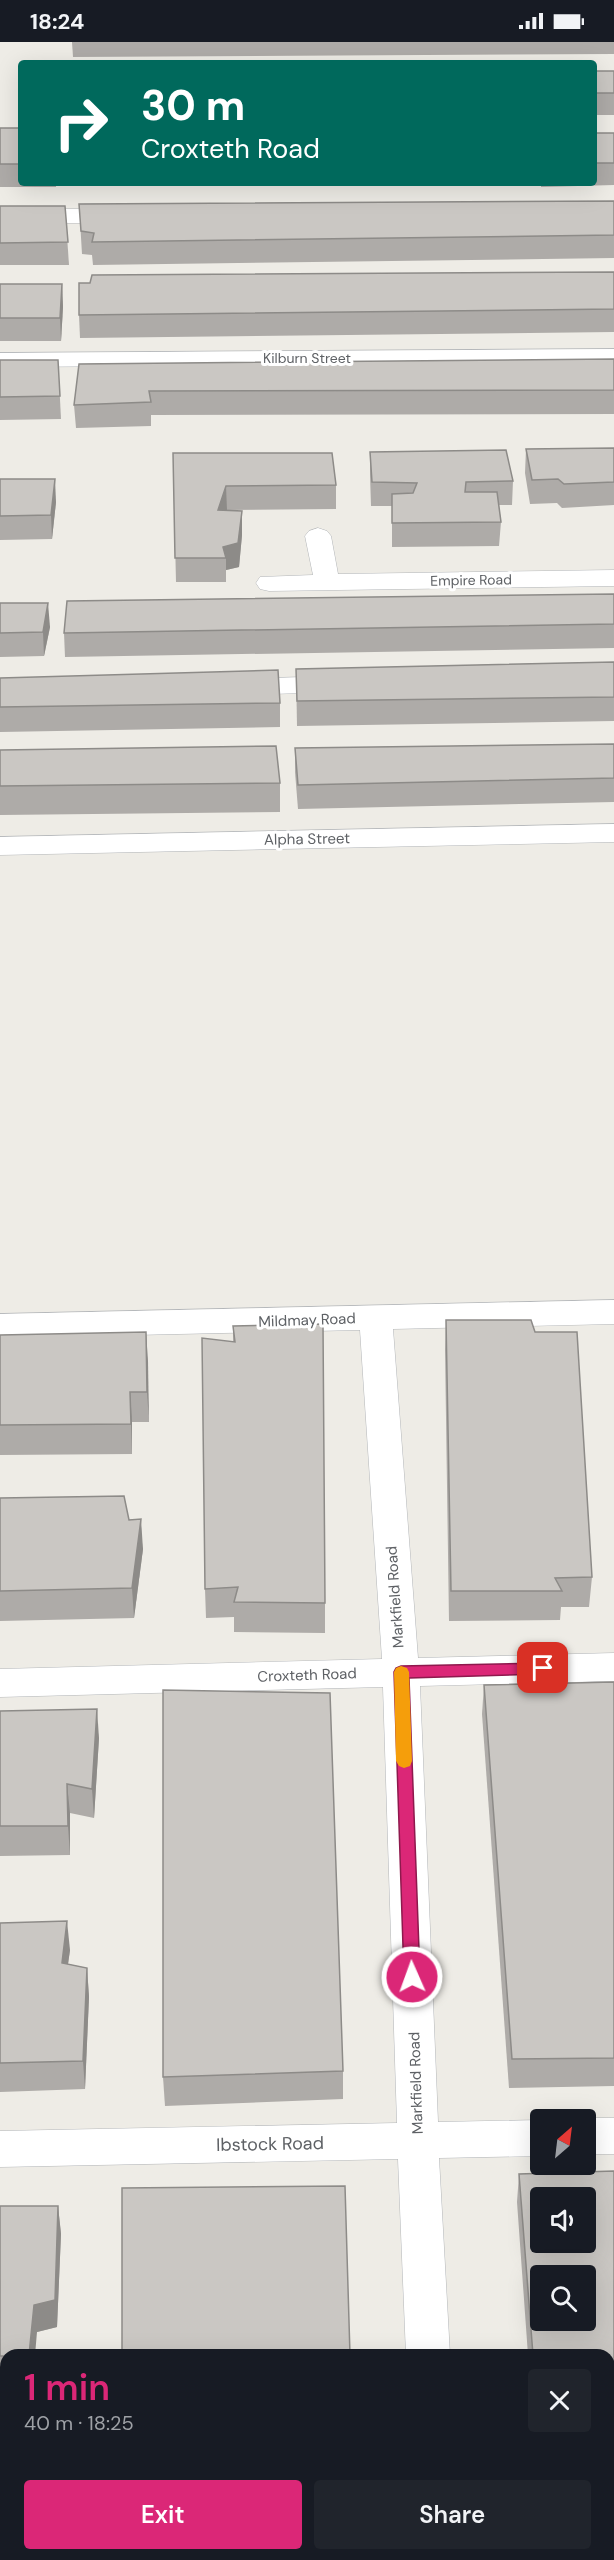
<!DOCTYPE html>
<html lang="en">
<head>
<meta charset="utf-8">
<style>
	body { margin:0; font-family:"DM Sans",sans-serif; background:#20242c; color:#f1f3f6; height:100vh; display:flex; flex-direction:column; font-size:22px; white-space:nowrap }
	* { box-sizing:border-box; margin:0 }
	p { font-size:20px; color:#9ea1a6 }
	.icon { flex:none; width:33px; height:33px; fill:none; stroke:currentColor; stroke-width:2; stroke-linecap:round; stroke-linejoin:round }
	.map { position:relative; flex:1; overflow:hidden }
	.sheet { position:absolute; left:0px; top:2307px; width:615px; height:212px; display:flex; flex-direction:column; background:#171b24; border-radius:18px 18px 0 0; box-shadow:0 6px 24px #0002 }
	.sheet>* { flex:none }
	.top-card { position:absolute; left:18px; top:18px; width:579px; height:126px; border-radius:6px; box-shadow:0 6px 24px #0002; background:#00695c; color:#fff; overflow:hidden }
	.needle { width:39px; rotate:28deg }
	.tools { position:absolute; left:530px; top:2067px; display:grid; gap:12px }
	.tools a { display:grid; place-items:center; width:66px; height:66px; border-radius:6px; background:#171b24; box-shadow:0 6px 24px #0002; font-size:30px }
	.pin { position:absolute; display:grid; place-items:center; width:51px; height:51px; color:#fff; margin:-26px; border-radius:12px; box-shadow:0 3px 9px #0006 }
	.me { position:absolute; width:66px; margin:-33px; rotate:358deg; stroke-linejoin:round; filter:drop-shadow(0 0 4px #0008) }
	.turn { display:flex; align-items:center; gap:21px; height:126px; padding:0 24px; font-size:27px }
	.turn .icon { width:78px; height:78px; stroke-width:2.5 }
	.turn b { display:block; font-size:42px; line-height:51px }
	.round { display:grid; place-items:center; flex:none; width:63px; height:63px; border-radius:6px; background:#20242c }
	.head { display:flex; align-items:center; justify-content:space-between; height:102px; padding:0 24px }
	h1 { font-size:36px; font-weight:600; line-height:45px; color:#db2777 }
	.cta { display:flex; gap:12px; margin-top:auto; padding:12px 24px }
	.cta a { flex:1; height:69px; border-radius:6px; background:#db2777; color:#fff; font-size:24px; font-weight:600; line-height:69px; text-align:center }
	.cta a+a { background:#20242c; color:#f1f3f6 }
	.status { display:flex; justify-content:space-between; align-items:center; height:42px; padding:0 30px; background:#171b24; direction:ltr }
	.status svg { height:16px; fill:currentColor }
	.map>svg:first-child { display:block }
</style>
</head>
<body>
<div class="status"><b>18:24</b><svg viewBox="0 0 49 12"><path d="M0 12V9h3v3zM5 12V6h3v6zM10 12V3h3v9zM15 12V0h3v12zM26 1h20v11H26zM47 4h2v5h-2z"/></svg></div>
<div class="map">
<svg width="614" height="2518" viewBox="0 0 614 2518">
	<rect width="100%" height="100%" fill="#eeece6"/>
	<g fill="none" stroke-linecap="round" stroke-linejoin="round">
		<!-- street casing -->
		<g stroke="#b3b6b9" stroke-width="1">
			<g id="street">
				<polygon points="0,167 123,167 131,169 134,174 131,179 123,181 0,181"/>
				<polygon points="614,307 614,321 0,325 0,311"/>
				<polygon points="318,486 327,489 331,494 338,532 614,528 614,544 269,549 260,547 256,541 260,535 313,533 305,494 309,489"/>
				<polygon points="339,634 349,636 352,642 349,648 339,650 235,653 225,651 221,645 225,639 235,637"/>
				<polygon points="614,782 614,800 0,813 0,795"/>
				<polygon points="614,1258 614,1282 393,1287 418,1616 614,1611 614,1639 420,1644 438,2080 540,2078 540,2114 439,2116 450,2313 406,2313 398,2117 0,2125 0,2089 397,2081 383,1645 0,1655 0,1627 382,1617 360,1288 0,1296 0,1272"/>
				<polygon points="585,2076 614,2076 614,2112 585,2112 585,2078 581,2078"/>
				<rect x="415" y="2512" width="46" height="6"/>
			</g>
		</g>
		<!-- street -->
		<use href="#street" fill="#fff" fill-rule="evenodd"/>
	</g>
	<!-- wall -->
	<g fill="#aeaba8">
		<polygon points="72,0 614,0 614,12 73,15"/>
		<rect x="594" y="29" width="20" height="44"/>
		<polygon points="0,86 21,86 21,141 56,141 56,145 0,145"/>
		<polygon points="594,91 614,91 614,143 541,145 541,141 594,141"/>
		<polygon points="72,141 470,141 72,143"/>
		<polygon points="614,159 614,216 93,223 92,213 82,212 79,162"/>
		<polygon points="0,164 65,164 69,223 0,223"/>
		<polygon points="614,230 614,290 80,296 79,273 90,241"/>
		<polygon points="0,242 62,242 63,265 61,299 0,299"/>
		<polygon points="614,317 614,372 151,373 151,384 76,386 74,363 79,322"/>
		<polygon points="0,318 58,318 61,377 0,378"/>
		<polygon points="614,406 614,463 562,466 557,461 530,462 525,431 526,407"/>
		<polygon points="370,410 513,439 512,463 499,463 501,480 499,504 392,505 392,464 371,464 370,433"/>
		<polygon points="173,411 336,443 336,467 227,468 242,493 239,525 226,528 226,540 176,540"/>
		<polygon points="0,437 56,460 52,497 0,498"/>
		<polygon points="614,552 614,606 65,615 64,591"/>
		<polygon points="0,561 50,585 44,614 0,615"/>
		<polygon points="614,620 614,679 297,684 296,627"/>
		<polygon points="0,636 280,661 280,685 0,690"/>
		<polygon points="614,702 614,760 298,767 295,730 295,706"/>
		<polygon points="0,708 280,741 280,770 0,773"/>
		<polygon points="446,1278 592,1535 589,1565 561,1565 560,1578 449,1579 445,1308"/>
		<polygon points="233,1284 325,1561 325,1591 234,1590 234,1575 206,1576 205,1547 233,1300"/>
		<polygon points="146,1290 149,1380 132,1380 132,1412 0,1413 0,1293"/>
		<polygon points="0,1456 129,1478 143,1507 134,1576 0,1579"/>
		<polygon points="614,1640 614,2044 509,2046 482,1672 484,1643"/>
		<polygon points="0,1669 99,1696 94,1776 70,1771 70,1813 0,1814"/>
		<polygon points="0,1881 70,1908 68,1922 87,1926 89,1955 85,2047 0,2050"/>
		<polygon points="343,2029 343,2057 165,2064 163,2035"/>
		<polygon points="614,2129 614,2410 609,2410 609,2313 528,2313 517,2160 519,2132"/>
		<polygon points="0,2164 58,2164 61,2192 57,2285 37,2290 6,2313 6,2341 0,2341"/>
		<polygon points="557,2512 609,2512 614,2518 557,2518"/>
	</g>
	<!-- shaded-wall -->
	<g fill="#8d8b88">
		<polygon points="62,242 63,265 61,299 60,276"/>
		<polygon points="55,437 56,460 52,497 51,473"/>
		<polygon points="226,444 227,468 218,492 218,468"/>
		<polygon points="242,469 242,493 239,525 226,528 226,516 223,505"/>
		<polygon points="48,561 50,585 44,614 43,590"/>
		<polygon points="146,1290 148,1319 149,1380 147,1350"/>
		<polygon points="130,1350 132,1380 132,1412 131,1382"/>
		<polygon points="141,1477 143,1507 134,1576 132,1546"/>
		<polygon points="97,1667 99,1696 94,1776 92,1747"/>
		<polygon points="67,1742 70,1771 70,1813 68,1784"/>
		<polygon points="67,1879 70,1908 64,1950 62,1921"/>
		<polygon points="87,1926 89,1955 85,2047 83,2019"/>
		<polygon points="58,2164 61,2192 57,2285 37,2290 35,2313 29,2313 34,2263"/>
	</g>
	<!-- building -->
	<g fill="#cac7c3" stroke="#8d8b88" stroke-width="1.5" fill-rule="evenodd">
		<rect x="594" y="29" width="20" height="22"/>
		<rect x="0" y="86" width="21" height="36"/>
		<rect x="594" y="91" width="20" height="30"/>
		<polygon points="614,159 614,193 92,200 94,191 81,189 79,162"/>
		<polygon points="0,164 65,164 68,200 0,201"/>
		<polygon points="614,230 614,267 79,273 79,241 90,241 92,233"/>
		<polygon points="0,242 62,242 60,276 0,276"/>
		<polygon points="614,317 614,348 149,349 151,360 74,363 79,322"/>
		<polygon points="0,318 58,318 60,354 0,355"/>
		<polygon points="614,406 614,440 564,442 558,437 532,438 526,407"/>
		<polygon points="506,408 513,439 466,440 465,450 497,450 501,480 392,481 392,452 413,451 417,441 372,440 370,410"/>
		<polygon points="173,411 332,411 336,443 226,444 218,468 242,469 238,501 223,505 226,516 175,516"/>
		<polygon points="0,437 55,437 51,473 0,474"/>
		<polygon points="614,552 614,582 64,591 67,559"/>
		<polygon points="0,561 48,561 43,590 0,591"/>
		<polygon points="614,620 614,655 297,659 296,627"/>
		<polygon points="278,628 280,661 0,665 0,636"/>
		<polygon points="614,702 614,736 298,743 295,706"/>
		<polygon points="276,704 280,741 0,744 0,708"/>
		<polygon points="446,1278 531,1278 535,1290 577,1290 592,1535 555,1536 562,1549 451,1549"/>
		<polygon points="323,1282 325,1561 234,1560 238,1545 205,1547 202,1296 235,1300 233,1284"/>
		<polygon points="146,1290 147,1350 130,1350 131,1382 0,1383 0,1293"/>
		<polygon points="124,1454 129,1478 141,1477 132,1546 0,1549 0,1456"/>
		<polygon points="614,1640 614,2016 512,2017 484,1643"/>
		<polygon points="163,1648 330,1651 343,2029 163,2035"/>
		<polygon points="97,1667 92,1747 67,1742 68,1784 0,1784 0,1669"/>
		<polygon points="67,1879 62,1921 87,1926 83,2019 0,2021 0,1881"/>
		<path d="M 614,2129 L 614,2383 L 609,2383 L 609,2313 L 533,2313 L 519,2132 ZM 540,2156 L 585,2156 L 585,2200 L 540,2200 ZM 540,2234 L 585,2234 L 585,2278 L 540,2278 Z"/>
		<polygon points="345,2144 350,2313 122,2313 122,2146"/>
		<polygon points="0,2164 58,2164 55,2258 34,2263 29,2313 6,2313 6,2314 0,2314"/>
		<polygon points="609,2494 614,2494 614,2518 560,2518 560,2512 609,2512"/>
		<rect x="122" y="2512" width="235" height="6"/>
	</g>
	<!-- route -->
	<polygon fill="#db2777" stroke="#8e194d" stroke-width="1.5" points="543,1621 548,1622 551,1626 548,1631 543,1632 409,1636 420,1935 418,1940 412,1942 406,1940 404,1935 394,1630 396,1626 401,1624"/>
	<!-- slow -->
	<polygon fill="#f59e0b" points="401,1624 407,1626 409,1630 412,1719 410,1724 404,1726 399,1724 396,1719 394,1630 396,1626"/>
	<g text-anchor="middle" dominant-baseline="central" stroke-width="6" stroke-linejoin="round" paint-order="stroke">
		<!-- far-street labels -->
		<g font-size="14" fill="#5e6165" stroke="#fff">
			<text x="307" y="316">Kilburn Street</text>
			<text transform="translate(471 538) rotate(-1)">Empire Road</text>
		</g>
		<!-- street labels -->
		<g font-size="15" fill="#5e6165" stroke="#fff">
			<text transform="translate(307 797) rotate(-1)">Alpha Street</text>
			<text transform="translate(307 1278) rotate(-2)">Mildmay Road</text>
			<text transform="translate(395 1555) rotate(-94)">Markfield Road</text>
			<text transform="translate(307 1633) rotate(-2)">Croxteth Road</text>
			<text transform="translate(416 2041) rotate(-92)">Markfield Road</text>
		</g>
		<!-- near-street labels -->
		<g font-size="18" fill="#5e6165" stroke="#fff">
			<text transform="translate(270 2102) rotate(-1)">Ibstock Road</text>
		</g>
	</g>
</svg>
<div class="tools">
<a><svg class="needle" viewBox="-14 -14 28 28"><path d="M0-13l5 13h-10z" fill="#e53935"/><path d="M0 13l5-13h-10z" fill="#9ea1a6"/></svg></a>
<a><svg class="icon" aria-label="sound" viewBox="0 0 24 24"><path d="M4 9h4l5-4v14l-5-4H4zM17 9q2 3 0 6"/></svg></a>
<a><svg class="icon" aria-label="search" viewBox="0 0 24 24"><circle cx="10" cy="10" r="6"/><path d="M15 15l6 6"/></svg></a>
</div>
<div class="pin" style="left:543px;top:1626px;background:#d93025"><svg class="icon" aria-label="arrive" viewBox="0 0 24 24"><path d="M6 21V4h12l-3 4 3 4H6"/></svg></div>
<svg class="me" style="left:412px;top:1935px" viewBox="-20 -20 40 40"><circle r="17" fill="#db2777" stroke="#fff" stroke-width="3"/><path d="M0-11L8 9 0 5-8 9z" fill="#fff"/></svg>
<div class="top-card">
<div class="turn"><svg class="icon" aria-label="right" viewBox="0 0 24 24"><path d="M7 20v-9h11M14 6l5 5-5 5"/></svg><div><b>30 m</b>Croxteth Road</div></div>
</div>
<section class="sheet">
<div class="head"><div><h1>1 min</h1><p>40 m · 18:25</p></div><a class="round"><svg class="icon" aria-label="close" viewBox="0 0 24 24"><path d="M6 6l12 12M18 6L6 18"/></svg></a></div>
<div class="cta"><a>Exit</a><a>Share</a></div>
</section>
</div>
</body>
</html>
